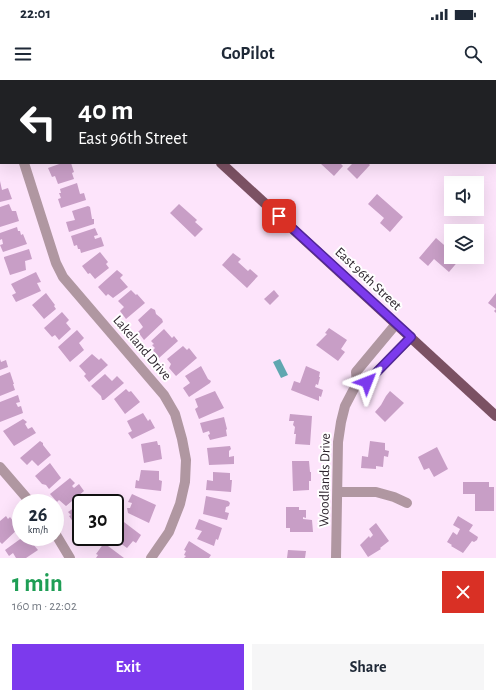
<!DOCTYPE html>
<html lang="en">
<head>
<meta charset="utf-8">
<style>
	body { margin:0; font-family:"Alegreya Sans",sans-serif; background:#f6f6f7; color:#1f2937; height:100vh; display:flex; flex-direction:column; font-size:15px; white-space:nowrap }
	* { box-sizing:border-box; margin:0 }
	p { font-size:13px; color:#747a83 }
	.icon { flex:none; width:22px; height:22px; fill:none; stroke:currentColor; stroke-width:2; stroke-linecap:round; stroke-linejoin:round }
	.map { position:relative; height:478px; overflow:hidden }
	.sheet { display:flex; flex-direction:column; background:#fff; flex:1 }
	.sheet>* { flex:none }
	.banner { position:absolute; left:0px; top:0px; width:496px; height:84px; box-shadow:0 4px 16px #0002; background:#202124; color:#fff; overflow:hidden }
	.tools { position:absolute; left:444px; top:96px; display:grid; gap:8px }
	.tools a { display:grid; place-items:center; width:40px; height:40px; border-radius:0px; background:#fff; box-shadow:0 4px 16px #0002; font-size:20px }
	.speed { position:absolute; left:12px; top:414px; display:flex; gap:8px; font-size:20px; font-weight:700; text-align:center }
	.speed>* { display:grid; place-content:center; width:52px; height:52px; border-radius:50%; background:#fff; box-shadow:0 4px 16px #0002; line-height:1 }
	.speed small { font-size:10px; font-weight:400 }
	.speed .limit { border:2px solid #111; border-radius:6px; background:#fff; color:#111 }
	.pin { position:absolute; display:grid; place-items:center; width:34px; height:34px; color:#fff; margin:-17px; border-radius:8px; box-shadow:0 2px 6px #0006 }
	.me { position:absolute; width:44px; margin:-22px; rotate:45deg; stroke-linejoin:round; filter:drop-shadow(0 0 3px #0008) }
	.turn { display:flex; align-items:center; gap:14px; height:84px; padding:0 12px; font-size:18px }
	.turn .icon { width:52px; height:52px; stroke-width:2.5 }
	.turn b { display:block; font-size:28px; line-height:34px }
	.round { display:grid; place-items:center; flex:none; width:42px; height:42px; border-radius:0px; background:#f6f6f7 }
	.summary { display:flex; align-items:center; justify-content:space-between; height:68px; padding:0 12px }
	h1 { font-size:24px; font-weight:600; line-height:30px; color:#1e9e55 }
	.button { display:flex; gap:8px; margin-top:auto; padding:8px 12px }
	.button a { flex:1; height:46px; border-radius:0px; background:#7c3aed; color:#fff; font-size:16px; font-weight:600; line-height:46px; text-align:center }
	.button a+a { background:#f6f6f7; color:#1f2937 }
	.status { display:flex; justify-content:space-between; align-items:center; height:28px; padding:0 20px; background:#fff; direction:ltr }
	.status svg { height:11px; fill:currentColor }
	header { display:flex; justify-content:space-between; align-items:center; height:52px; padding:0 12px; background:#fff; font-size:18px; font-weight:600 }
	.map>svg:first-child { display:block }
</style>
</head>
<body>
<div class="status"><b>22:01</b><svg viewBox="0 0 49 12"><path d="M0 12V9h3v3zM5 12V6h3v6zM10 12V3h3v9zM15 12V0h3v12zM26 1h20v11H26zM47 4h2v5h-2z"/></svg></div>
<header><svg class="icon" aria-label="menu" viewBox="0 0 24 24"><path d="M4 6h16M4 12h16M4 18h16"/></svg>GoPilot<svg class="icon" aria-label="search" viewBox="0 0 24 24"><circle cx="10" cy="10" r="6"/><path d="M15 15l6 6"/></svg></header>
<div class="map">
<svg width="496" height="478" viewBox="0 0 496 478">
	<rect width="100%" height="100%" fill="#fde4fb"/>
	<!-- water -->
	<polygon fill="#60a7b0" points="280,279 288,295 281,298 273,282"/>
	<!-- building -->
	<g fill="#c89ec6">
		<polygon points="62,83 71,83 74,92 72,93 74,99 58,104 55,96 52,97 48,88"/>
		<polygon points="320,83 340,83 343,86 334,96"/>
		<polygon points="353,83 368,83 370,85 357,99 347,89"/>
		<polygon points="0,101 2,110 8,108 12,119 0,122"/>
		<polygon points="77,103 80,114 84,113 86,120 61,128 58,119 61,118 59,113 61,113 60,109"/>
		<polygon points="377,114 403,137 390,152 380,143 384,138 368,124"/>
		<polygon points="9,124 12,131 16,131 19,141 0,147 0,127"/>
		<polygon points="179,124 197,140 195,142 203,149 195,157 170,133"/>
		<polygon points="88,126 90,127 92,139 94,139 94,144 69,152 66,142 75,140 72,131"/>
		<polygon points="17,147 18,151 20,151 21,155 23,154 27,164 3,172 0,165 3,164 2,159 0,160 0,153"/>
		<polygon points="95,148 98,155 94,156 95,159 101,157 104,166 81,173 80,169 78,169 77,165 74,166 71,156"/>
		<polygon points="436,158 451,171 451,177 457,177 460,179 449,192 434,179 428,186 419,178"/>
		<polygon points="29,169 32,179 25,181 26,190 10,195 4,178 4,177"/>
		<polygon points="100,172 108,182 106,184 109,188 95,199 90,193 88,194 82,186"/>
		<polygon points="233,173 241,179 238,182 248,191 250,189 258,196 247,208 222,185"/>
		<polygon points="117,190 123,195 120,198 128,207 113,218 108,214 106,216 98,207"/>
		<polygon points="36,192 41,202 37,203 41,211 16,222 12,215 16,213 11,204"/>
		<polygon points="131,210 136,215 137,214 145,223 126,239 120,231 124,227 118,221"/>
		<polygon points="274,210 279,216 270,225 264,219"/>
		<polygon points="46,213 55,225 54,226 56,229 44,239 32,225"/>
		<polygon points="496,213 496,233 494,231 496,229 488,223"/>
		<polygon points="151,228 155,230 156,234 162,239 163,242 144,260 138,252 143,247 138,240"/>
		<polygon points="62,232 69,240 66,243 71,249 59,260 55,255 52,257 44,248"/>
		<polygon points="329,248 347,260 341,269 345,272 338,281 316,265 327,254 325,253"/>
		<polygon points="164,249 172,258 174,256 178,261 159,278 153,270 155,268 152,265 154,264 151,261"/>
		<polygon points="77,250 84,258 79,263 84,270 70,282 58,267"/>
		<polygon points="183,266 187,270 189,268 197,278 176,296 169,288 171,284 167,279"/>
		<polygon points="92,274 99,280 101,278 108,285 89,302 84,296 86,294 79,286"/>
		<polygon points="0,279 1,282 6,280 8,287 0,290"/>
		<polygon points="201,286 208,299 211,301 210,303 189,317 183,308 190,303 185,296"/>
		<polygon points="306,286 320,292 319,297 320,297 318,305 316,304 315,307 323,310 321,317 319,316 319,321 291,310 294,301 300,303"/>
		<polygon points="10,292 14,304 13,304 15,310 0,316 0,296"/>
		<polygon points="105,294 112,301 117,296 124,303 104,320 102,320 101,316 91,306"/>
		<polygon points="126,309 129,312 131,311 140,322 125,334 114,319"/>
		<polygon points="215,311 224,328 199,339 195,329 198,327 195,319"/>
		<polygon points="390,311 404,323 385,342 375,332 381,325 386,316"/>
		<polygon points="18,315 20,322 16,323 18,327 21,326 23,333 0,342 0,322"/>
		<polygon points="143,333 148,341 150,339 155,348 132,359 128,353 132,351 127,341"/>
		<polygon points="290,334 312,336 310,365 295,364 296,354 294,354 295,347 293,345 294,341 289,341"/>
		<polygon points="224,337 227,349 226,350 227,356 210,360 208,355 210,354 209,351 203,353 200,343"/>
		<polygon points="23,339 27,342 25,344 28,349 32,347 36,353 14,366 3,351"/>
		<polygon points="40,361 43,363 43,365 51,375 38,386 32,380 27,385 20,378"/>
		<polygon points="157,361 158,365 160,365 162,379 144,383 141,364"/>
		<polygon points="370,361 385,363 385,370 389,371 388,377 384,376 383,387 376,386 376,389 361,388 362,376 368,377"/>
		<polygon points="230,366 231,369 229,371 229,377 234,376 234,384 209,385 207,368"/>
		<polygon points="437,367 448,389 434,397 429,388 424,390 418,377"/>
		<polygon points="292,381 309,381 310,392 311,392 311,401 309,401 309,410 293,411"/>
		<polygon points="50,383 61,398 49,409 46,405 42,404 35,396"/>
		<polygon points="141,390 159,391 159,400 162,401 161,411 135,408 136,400 139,401"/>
		<polygon points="213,392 230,393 230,400 232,400 231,412 206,410 207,400 213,401"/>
		<polygon points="70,398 75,403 72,406 74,408 79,404 84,411 66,426 59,420 57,422 50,414"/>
		<polygon points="463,402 489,402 489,407 494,407 494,431 475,431 475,414 463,414"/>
		<polygon points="132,414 156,425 149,443 128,433 127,428 130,428 132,423 128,422"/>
		<polygon points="206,416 228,421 230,423 229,426 226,427 225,432 229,433 227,440 203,434"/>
		<polygon points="81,423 81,446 78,449 69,436 71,435 68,432"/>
		<polygon points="286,427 299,427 299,430 306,430 306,438 303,437 303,439 312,440 313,452 290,452 290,448 286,448"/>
		<polygon points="6,436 8,439 10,437 13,441 14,440 20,447 2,464 0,462 0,441"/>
		<polygon points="458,436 473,445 469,451 478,457 477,460 474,462 472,461 463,473 451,466 452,465 447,462 453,452 457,455 460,449 453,445"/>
		<polygon points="120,439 141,455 136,463 133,461 127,468 112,457 115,457 115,453 119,448 116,446"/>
		<polygon points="199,439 222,448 218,460 216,459 214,466 197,459 202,451 195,449"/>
		<polygon points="376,443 389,461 380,468 381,469 368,477 360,465 369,456 370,458 373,455 369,449"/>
		<polygon points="23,457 27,457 38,470 26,478 16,478 13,473 9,476 5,470"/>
		<polygon points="189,461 211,475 209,478 184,478 186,476 184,475 186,471 184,470"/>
		<polygon points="104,463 124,478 96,478 98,475 96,474"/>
		<polygon points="288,470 306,471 305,478 287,478"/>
	</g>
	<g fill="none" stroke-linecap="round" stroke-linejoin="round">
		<!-- street -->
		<g stroke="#b097a1" stroke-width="10">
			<polyline points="0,20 1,21"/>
			<polyline points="24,83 56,183 63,197 164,315 175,334 182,359 186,380 185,402 180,424 169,452 151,478"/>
			<polyline points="357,303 367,302 411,257"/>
			<polyline points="0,387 31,423"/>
			<polyline points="338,412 376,412 394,417 407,423"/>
			<polyline points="55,453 70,478"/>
			<polyline points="336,478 338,362 341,342 345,326 357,303 356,292 396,244"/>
		</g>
		<!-- primary -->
		<g stroke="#7b5163" stroke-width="10">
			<polyline points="131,0 132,1"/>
			<polyline points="221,83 496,336"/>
		</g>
	</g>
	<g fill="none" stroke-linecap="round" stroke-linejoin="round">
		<!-- route casing -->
		<g stroke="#51269a" stroke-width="10">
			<polyline id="route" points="279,136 411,257 367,302"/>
		</g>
		<!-- route -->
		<use href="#route" stroke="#7c3aed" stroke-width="7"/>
	</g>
	<g text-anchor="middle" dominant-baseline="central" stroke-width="4" stroke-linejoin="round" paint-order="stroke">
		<!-- street labels -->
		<g font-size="14" fill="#2e252e" stroke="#fff">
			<text transform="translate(368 199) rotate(43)">East 96th Street</text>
			<text transform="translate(142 268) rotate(49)">Lakeland Drive</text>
			<text transform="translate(325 400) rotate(-89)">Woodlands Drive</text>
		</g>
	</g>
</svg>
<div class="tools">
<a><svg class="icon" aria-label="sound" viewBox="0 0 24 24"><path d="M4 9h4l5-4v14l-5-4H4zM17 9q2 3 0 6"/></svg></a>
<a><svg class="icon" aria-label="layers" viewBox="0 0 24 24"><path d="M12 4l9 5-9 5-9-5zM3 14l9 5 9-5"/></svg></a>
</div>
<div class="speed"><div>26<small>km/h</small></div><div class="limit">30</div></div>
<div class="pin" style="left:279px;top:136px;background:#d93025"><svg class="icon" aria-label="arrive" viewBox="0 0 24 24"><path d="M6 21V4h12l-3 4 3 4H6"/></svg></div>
<svg class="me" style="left:367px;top:302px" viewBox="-20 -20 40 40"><path d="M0-17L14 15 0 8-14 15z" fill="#7c3aed" stroke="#fff" stroke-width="4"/></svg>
<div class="banner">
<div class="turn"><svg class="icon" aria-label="left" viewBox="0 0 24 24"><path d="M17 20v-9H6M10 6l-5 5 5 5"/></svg><div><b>40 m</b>East 96th Street</div></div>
</div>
</div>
<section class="sheet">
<div class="summary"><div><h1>1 min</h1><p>160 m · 22:02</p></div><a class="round" style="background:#d93025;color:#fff"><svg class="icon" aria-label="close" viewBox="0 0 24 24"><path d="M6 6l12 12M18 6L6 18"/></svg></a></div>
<div class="button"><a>Exit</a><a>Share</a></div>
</section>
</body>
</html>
